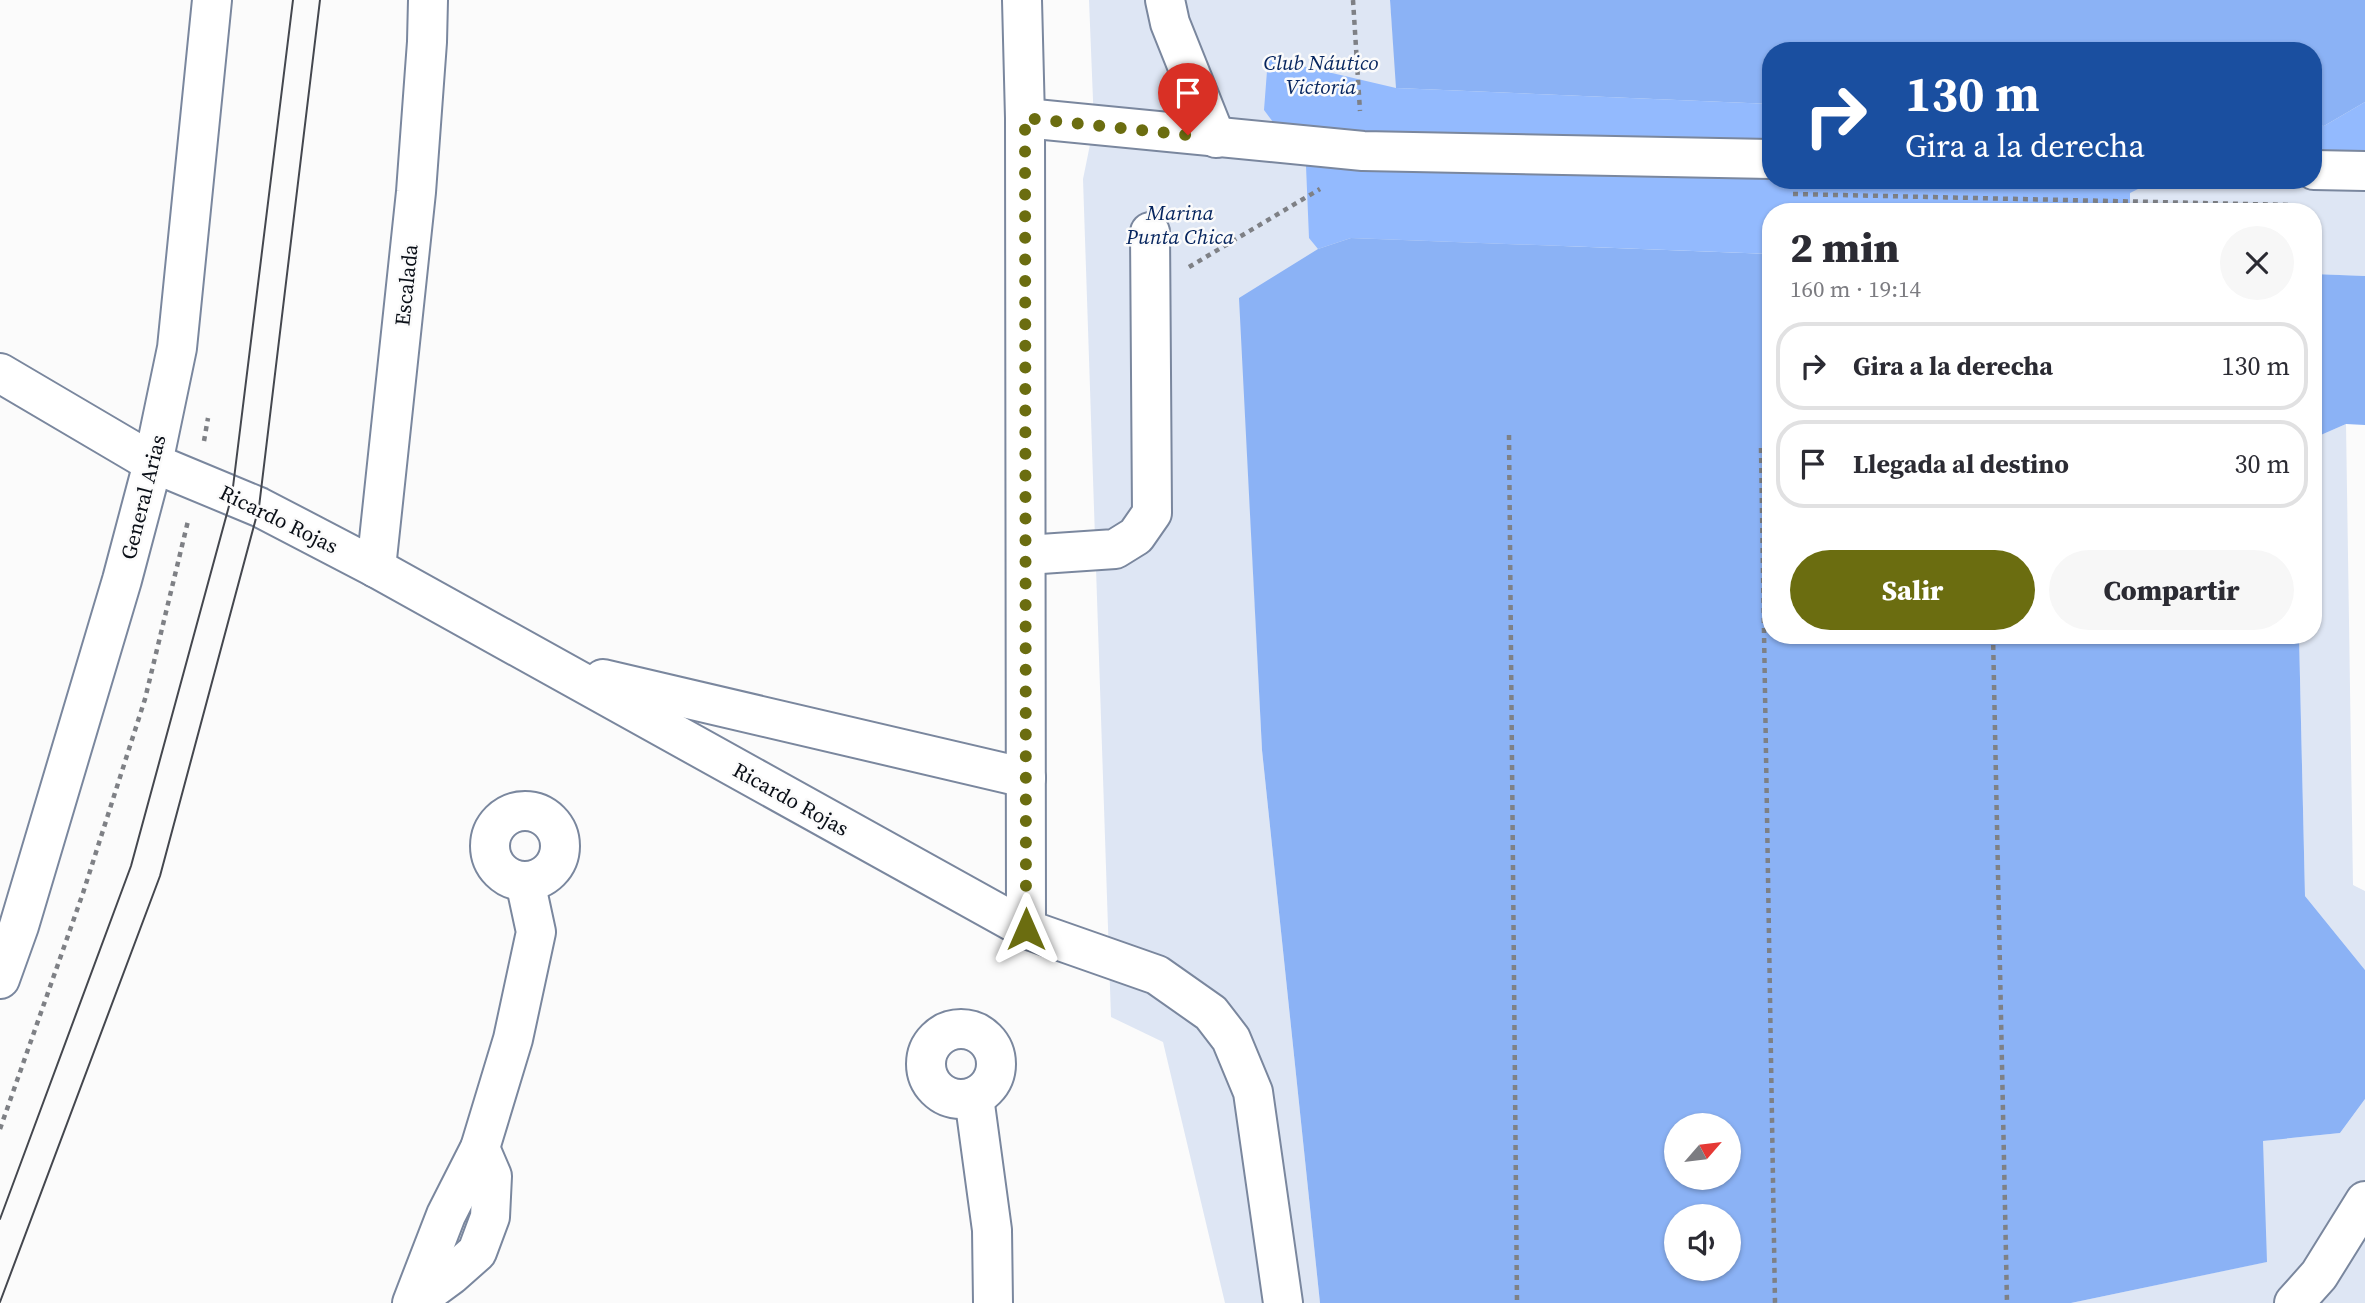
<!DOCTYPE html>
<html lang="es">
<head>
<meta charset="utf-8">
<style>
	body { margin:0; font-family:"Source Serif 4",serif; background:#f7f7f7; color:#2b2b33; height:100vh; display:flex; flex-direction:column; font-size:26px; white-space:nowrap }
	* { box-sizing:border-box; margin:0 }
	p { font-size:23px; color:#7c7c81 }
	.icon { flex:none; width:38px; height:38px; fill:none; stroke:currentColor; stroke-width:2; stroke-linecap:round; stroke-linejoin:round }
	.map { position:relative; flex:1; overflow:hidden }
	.details { position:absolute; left:1762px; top:203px; width:560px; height:441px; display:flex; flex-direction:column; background:#fff; border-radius:28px; box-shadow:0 2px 5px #0004 }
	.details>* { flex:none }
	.guide { position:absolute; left:1762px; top:42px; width:560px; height:147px; border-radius:28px; box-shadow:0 2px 5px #0004; background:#1a4fa0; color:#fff; overflow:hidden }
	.needle { width:46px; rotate:62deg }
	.fabs { position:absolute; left:1664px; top:1113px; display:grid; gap:14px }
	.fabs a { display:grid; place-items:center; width:77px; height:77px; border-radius:50%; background:#fff; box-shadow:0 2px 5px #0004; font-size:35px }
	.pin { position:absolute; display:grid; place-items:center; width:60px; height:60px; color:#fff; margin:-72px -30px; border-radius:50% 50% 50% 0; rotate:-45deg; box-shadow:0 0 7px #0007 }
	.pin .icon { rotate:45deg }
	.me { position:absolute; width:77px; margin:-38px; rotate:0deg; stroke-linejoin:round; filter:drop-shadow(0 0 5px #0008) }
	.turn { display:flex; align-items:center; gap:24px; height:147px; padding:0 28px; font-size:32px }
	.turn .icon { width:91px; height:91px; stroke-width:2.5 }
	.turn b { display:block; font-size:49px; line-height:60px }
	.round { display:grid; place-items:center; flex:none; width:74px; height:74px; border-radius:37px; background:#f7f7f7 }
	.overview { display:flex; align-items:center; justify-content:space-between; height:119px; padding:0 28px }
	h1 { font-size:42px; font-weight:800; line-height:52px }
	.cta { display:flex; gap:14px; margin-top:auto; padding:14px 28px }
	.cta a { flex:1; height:80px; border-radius:42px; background:#6b6d10; color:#fff; font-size:28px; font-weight:800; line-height:80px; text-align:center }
	.cta a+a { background:#f7f7f7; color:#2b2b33 }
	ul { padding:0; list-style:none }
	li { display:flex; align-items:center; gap:21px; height:88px; margin:0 14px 10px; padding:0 14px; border:4px solid #e1e1e2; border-radius:28px }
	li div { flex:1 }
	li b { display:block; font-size:26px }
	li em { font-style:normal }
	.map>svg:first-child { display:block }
</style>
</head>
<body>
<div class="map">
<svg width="2365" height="1303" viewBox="0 0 2365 1303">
	<rect width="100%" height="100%" fill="#fbfbfb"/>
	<!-- green -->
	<g fill="#dee6f4">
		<polygon points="1089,0 1390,0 1397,88 1771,104 1771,180 2314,180 2314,125 2324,126 2365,102 2365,276 2314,274 2314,212 1771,212 1240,298 1262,750 1320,1303 1225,1303 1163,1042 1111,1017 1083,179 1094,125"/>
		<polygon points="2346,424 2353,885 2365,891 2365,970 2305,896 2299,635 2314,635 2314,438"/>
		<polygon points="2365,1099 2365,1303 2071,1303 2266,1262 2262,1141 2340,1133"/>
	</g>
	<!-- forest -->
	<g fill="#93bafe">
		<polygon points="1268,58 1396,88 1771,104 1771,180 2156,180 2130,193 2130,212 1771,212 1771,254 1351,238 1318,249 1309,238 1306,166 1264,110"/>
		<polygon points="2365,102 2365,177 2314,178 2314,125 2324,126"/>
	</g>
	<!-- water -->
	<g fill="#8bb2f5" fill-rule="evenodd">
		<polygon points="1390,0 2365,0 2365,102 2324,126 2314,125 2314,51 1771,51 1771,104 1396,88"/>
		<path d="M 1351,238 L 1771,254 L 1771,635 L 2299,635 L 2305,896 L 2365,970 L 2365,1099 L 2340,1133 L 2263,1141 L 2267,1262 L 2071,1303 L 1320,1303 L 1262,750 L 1239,298 L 1318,249 ZM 1676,1125 L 1729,1125 L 1729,1178 L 1676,1178 ZM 1676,1216 L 1729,1216 L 1729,1269 L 1676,1269 Z"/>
		<polygon points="2314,274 2365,276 2365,425 2346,424 2314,438"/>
	</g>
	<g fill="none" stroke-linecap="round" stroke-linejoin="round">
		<!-- minor casing -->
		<g stroke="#7a879e" stroke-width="42">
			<g id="minor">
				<polyline points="1022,0 1025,118 1026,929"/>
				<polyline points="1165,0 1170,23 1216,138"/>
				<polyline points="1025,118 1363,151 1771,159"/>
				<polyline points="2314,170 2365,171"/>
				<polyline points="0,373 153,463 259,507 376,568 1026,929 1157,975 1211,1013 1231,1039 1253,1092 1283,1303"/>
				<polyline points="1026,555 1115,549 1136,536 1152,513 1150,232"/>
				<polyline points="376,568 416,192 427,42 428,0"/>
				<polyline points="603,679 1026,778"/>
				<circle cx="525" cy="846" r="35"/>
				<polyline points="0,979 19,926 122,580 153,463 177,348 212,0"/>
				<circle cx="961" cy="1064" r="35"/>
				<polyline points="974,1097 992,1230 993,1303"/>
				<polyline points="412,1303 446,1215 480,1148 513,1039 536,932 525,881"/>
				<polyline points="413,1303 451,1275 477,1252 490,1217 492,1176 480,1148"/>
				<polyline points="2294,1303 2319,1275 2365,1201"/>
			</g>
		</g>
		<!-- path -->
		<g stroke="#7e8085" stroke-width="4.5" stroke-dasharray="5 5" stroke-linecap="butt">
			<polyline points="1353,0 1360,111"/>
			<polyline points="1793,194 2292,205"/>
			<polyline points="1189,267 1320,189"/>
			<polyline points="1509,435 1517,1303"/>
			<polyline points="204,441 208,418"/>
			<polyline points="1761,448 1775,1303"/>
			<polyline points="1993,635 2007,1303"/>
			<polyline points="0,1129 83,893 145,699 188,521"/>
		</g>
		<!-- minor -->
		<use href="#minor" stroke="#fff" stroke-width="38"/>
		<!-- tram -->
		<g stroke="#44474e" stroke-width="2">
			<polyline points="0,1219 131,866 232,495 293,0"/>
			<polyline points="0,1302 160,876 259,507 320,0"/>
		</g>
	</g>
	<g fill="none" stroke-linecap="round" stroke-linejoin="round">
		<!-- route -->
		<polyline stroke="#6b6d10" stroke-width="12" stroke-dasharray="0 21.6" points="1026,929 1025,118 1188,135"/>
	</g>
	<g text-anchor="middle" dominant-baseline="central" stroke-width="5" stroke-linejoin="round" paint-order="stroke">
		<!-- park labels -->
		<g font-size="21" font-style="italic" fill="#05245e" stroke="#fbfbfb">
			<text x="1321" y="62">Club Náutico<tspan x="1321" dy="24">Victoria</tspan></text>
			<text x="1180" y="212">Marina<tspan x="1180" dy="24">Punta Chica</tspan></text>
		</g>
		<!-- street labels -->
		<g font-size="21" fill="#090e16" stroke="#fbfbfb">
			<text transform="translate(406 285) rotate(-84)">Escalada</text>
			<text transform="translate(143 497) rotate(-76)">General Arias</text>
			<text transform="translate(279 519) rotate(26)">Ricardo Rojas</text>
			<text transform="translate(791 799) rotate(29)">Ricardo Rojas</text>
		</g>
	</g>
</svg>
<div class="fabs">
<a><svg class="needle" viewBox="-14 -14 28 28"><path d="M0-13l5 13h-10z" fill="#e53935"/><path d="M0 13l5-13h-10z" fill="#7c7c81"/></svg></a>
<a><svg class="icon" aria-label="sound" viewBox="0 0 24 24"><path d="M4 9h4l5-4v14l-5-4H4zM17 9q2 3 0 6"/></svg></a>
</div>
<div class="pin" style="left:1188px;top:135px;background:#d93025"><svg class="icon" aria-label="arrive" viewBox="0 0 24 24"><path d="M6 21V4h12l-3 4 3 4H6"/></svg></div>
<svg class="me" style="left:1026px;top:929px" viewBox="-20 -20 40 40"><path d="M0-17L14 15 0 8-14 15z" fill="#6b6d10" stroke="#fff" stroke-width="4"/></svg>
<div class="guide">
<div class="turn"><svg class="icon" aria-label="right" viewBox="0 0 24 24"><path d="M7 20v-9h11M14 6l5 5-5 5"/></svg><div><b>130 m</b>Gira a la derecha</div></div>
</div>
<section class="details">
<div class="overview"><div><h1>2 min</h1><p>160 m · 19:14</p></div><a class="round"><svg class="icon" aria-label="close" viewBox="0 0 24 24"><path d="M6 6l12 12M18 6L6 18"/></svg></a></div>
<ul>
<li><svg class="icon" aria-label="right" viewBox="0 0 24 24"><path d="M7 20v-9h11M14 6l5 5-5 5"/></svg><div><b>Gira a la derecha</b></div><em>130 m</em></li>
<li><svg class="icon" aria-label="arrive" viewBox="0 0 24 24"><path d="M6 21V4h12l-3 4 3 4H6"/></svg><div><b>Llegada al destino</b></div><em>30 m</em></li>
</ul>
<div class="cta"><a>Salir</a><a>Compartir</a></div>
</section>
</div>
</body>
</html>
